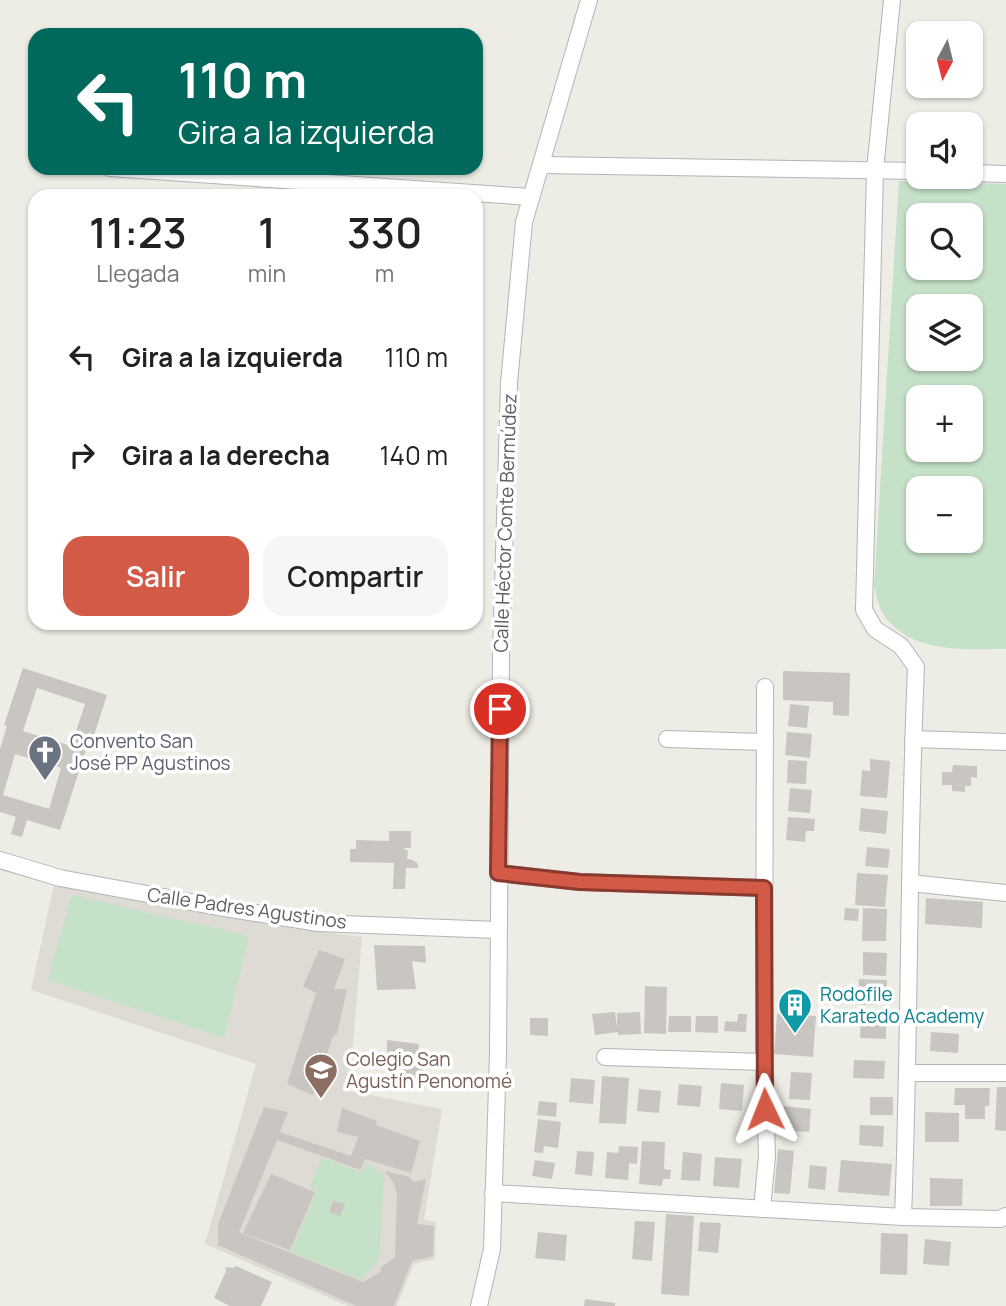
<!DOCTYPE html>
<html lang="es">
<head>
<meta charset="utf-8">
<style>
	body { margin:0; font-family:Manrope,sans-serif; background:#f6f6f6; color:#222; height:100vh; display:flex; flex-direction:column; font-size:26px; white-space:nowrap }
	* { box-sizing:border-box; margin:0 }
	p { font-size:23px; color:#767676 }
	.icon { flex:none; width:38px; height:38px; fill:none; stroke:currentColor; stroke-width:2; stroke-linecap:round; stroke-linejoin:round }
	.map { position:relative; flex:1; overflow:hidden }
	.drawer { position:absolute; left:28px; top:189px; width:455px; height:441px; display:flex; flex-direction:column; background:#fff; border-radius:21px; box-shadow:0 2px 5px #0004 }
	.drawer>* { flex:none }
	.hud { position:absolute; left:28px; top:28px; width:455px; height:147px; border-radius:21px; box-shadow:0 2px 5px #0004; background:#00695c; color:#fff; overflow:hidden }
	.needle { width:46px; rotate:187deg }
	.fabs { position:absolute; left:906px; top:21px; display:grid; gap:14px }
	.fabs a { display:grid; place-items:center; width:77px; height:77px; border-radius:14px; background:#fff; box-shadow:0 2px 5px #0004; font-size:35px }
	.pin { position:absolute; display:grid; place-items:center; width:60px; height:60px; color:#fff; margin:-30px; border:4px solid #fff; border-radius:50%; box-shadow:0 2px 7px #0007 }
	.me { position:absolute; width:77px; margin:-38px; rotate:358deg; stroke-linejoin:round; filter:drop-shadow(0 0 5px #0008) }
	.turn { display:flex; align-items:center; gap:24px; height:147px; padding:0 35px; font-size:32px }
	.turn .icon { width:91px; height:91px; stroke-width:2.5 }
	.turn b { display:block; font-size:49px; line-height:60px }
	.eta { display:flex; justify-content:space-evenly; align-items:center; height:119px; text-align:center }
	.eta b { font-size:42px; font-weight:600; line-height:49px }
	.cta { display:flex; gap:14px; margin-top:auto; padding:14px 35px }
	.cta a { flex:1; height:80px; border-radius:21px; background:#d35a46; color:#fff; font-size:28px; font-weight:600; line-height:80px; text-align:center }
	.cta a+a { background:#f6f6f6; color:#222 }
	ul { padding:0; list-style:none }
	li { display:flex; align-items:center; gap:21px; height:98px; padding:0 35px }
	li div { flex:1 }
	li b { display:block; font-size:26px }
	li em { font-style:normal }
	.map>svg:first-child { display:block }
</style>
</head>
<body>
<div class="map">
<svg width="1006" height="1306" viewBox="0 0 1006 1306">
	<rect width="100%" height="100%" fill="#edece5"/>
	<!-- education -->
	<polygon fill="#dddbd3" points="55,880 292,928 362,937 349,1091 442,1109 424,1220 436,1222 435,1259 414,1264 397,1306 348,1306 205,1244 256,1064 31,990"/>
	<!-- green -->
	<g fill="#c5e1c7" fill-rule="evenodd">
		<path d="M 899,181 L 1006,184 L 1006,649 C 963,649 908,654 882,612 C 878,604 876,594 874,586 ZM 971,215 L 971,268 L 919,268 L 919,215 ZM 971,306 L 971,359 L 919,359 L 919,306 ZM 919,397 L 971,397 L 971,450 L 919,450 ZM 919,488 L 971,488 L 971,541 L 919,541 Z"/>
		<polygon points="72,895 249,936 224,1038 48,980"/>
		<polygon points="322,1157 360,1172 363,1172 365,1164 378,1169 377,1173 384,1174 379,1259 361,1280 291,1252 317,1190 310,1186"/>
	</g>
	<!-- building -->
	<g fill="#c9c6c2" fill-rule="evenodd">
		<path d="M 23,668 L 107,695 L 89,751 L 86,750 L 60,830 L 27,820 L 22,837 L 11,834 L 16,817 L 0,812 L 0,749 L 7,726 L 4,725 ZM 37,688 L 85,704 L 71,746 L 23,731 ZM 15,754 L 61,768 L 49,809 L 3,795 Z"/>
		<polygon points="783,671 850,673 849,716 833,715 833,702 783,700"/>
		<polygon points="790,704 809,706 807,728 788,726"/>
		<polygon points="787,732 812,734 810,758 785,755"/>
		<polygon points="870,759 890,761 887,798 860,796 862,770 870,771"/>
		<polygon points="788,760 807,761 806,784 787,783"/>
		<polygon points="953,765 977,766 977,778 971,777 971,786 965,786 965,792 952,791 952,785 942,785 942,772 952,772"/>
		<polygon points="790,788 812,790 810,813 788,811"/>
		<polygon points="861,808 888,811 886,834 859,831"/>
		<polygon points="788,817 815,819 814,831 806,831 805,842 786,840"/>
		<polygon points="389,831 411,831 411,848 403,848 408,851 407,859 413,860 418,864 418,868 406,868 405,889 393,889 394,863 350,862 350,849 356,849 356,840 389,841"/>
		<polygon points="867,847 890,849 888,868 865,866"/>
		<polygon points="857,873 888,875 885,907 855,905"/>
		<polygon points="926,898 983,902 982,928 925,924"/>
		<polygon points="845,908 859,909 858,921 844,920"/>
		<polygon points="863,908 887,909 886,941 862,941"/>
		<polygon points="374,945 425,946 426,963 412,961 416,989 377,990"/>
		<polygon points="319,950 345,959 334,989 347,989 337,1034 333,1036 313,1095 287,1084 316,993 303,986"/>
		<polygon points="863,952 887,953 886,976 863,975"/>
		<polygon points="859,979 887,980 886,999 878,999 877,1005 858,1005"/>
		<polygon points="645,986 667,987 666,1034 644,1033"/>
		<polygon points="615,1012 617,1028 617,1013 640,1012 641,1034 618,1035 618,1032 595,1035 592,1014"/>
		<polygon points="738,1014 747,1014 746,1032 724,1031 725,1021 737,1022"/>
		<polygon points="777,1014 816,1016 813,1057 774,1054"/>
		<polygon points="669,1016 691,1016 691,1032 668,1032"/>
		<polygon points="696,1016 718,1016 718,1033 695,1032"/>
		<polygon points="861,1016 886,1017 886,1039 860,1038"/>
		<polygon points="530,1018 548,1018 548,1036 530,1035"/>
		<polygon points="931,1032 959,1034 958,1053 930,1051"/>
		<polygon points="387,1040 419,1044 418,1060 423,1061 422,1089 393,1089 394,1074 387,1073"/>
		<polygon points="854,1060 885,1061 884,1079 853,1078"/>
		<polygon points="791,1072 812,1073 810,1100 789,1099"/>
		<polygon points="602,1076 629,1078 626,1124 599,1123"/>
		<polygon points="571,1078 595,1080 593,1104 569,1102"/>
		<polygon points="721,1083 744,1085 742,1111 719,1109"/>
		<polygon points="679,1084 702,1086 700,1107 677,1105"/>
		<polygon points="997,1087 1006,1087 1006,1131 995,1130"/>
		<polygon points="955,1088 990,1088 989,1106 985,1106 985,1119 965,1119 965,1105 954,1105"/>
		<polygon points="639,1089 661,1091 659,1113 637,1111"/>
		<rect x="870" y="1097" width="23" height="18"/>
		<polygon points="539,1101 557,1103 556,1117 537,1115"/>
		<polygon points="784,1106 811,1109 809,1132 782,1130"/>
		<polygon points="264,1107 288,1112 280,1132 351,1156 358,1137 337,1132 342,1108 377,1121 376,1125 420,1141 411,1173 365,1159 361,1170 277,1140 239,1232 363,1282 380,1272 381,1267 395,1257 397,1194 394,1183 385,1171 410,1177 413,1182 426,1179 417,1224 434,1226 433,1256 412,1261 394,1306 356,1306 218,1245 218,1224"/>
		<polygon points="925,1112 959,1113 959,1142 925,1142"/>
		<polygon points="538,1119 561,1122 558,1148 544,1146 543,1153 534,1152"/>
		<polygon points="860,1125 884,1126 883,1147 859,1145"/>
		<polygon points="642,1141 665,1142 664,1169 671,1170 670,1179 663,1179 662,1186 639,1184"/>
		<polygon points="619,1146 638,1147 637,1164 629,1163 628,1180 605,1178 607,1152 618,1153"/>
		<polygon points="778,1149 794,1151 790,1194 774,1193"/>
		<polygon points="577,1151 594,1152 592,1176 575,1174"/>
		<polygon points="683,1152 702,1154 700,1181 681,1180"/>
		<polygon points="715,1157 742,1159 739,1188 713,1186"/>
		<polygon points="535,1160 555,1163 552,1179 532,1176"/>
		<polygon points="841,1160 892,1164 889,1196 838,1192"/>
		<polygon points="810,1165 827,1167 825,1190 808,1188"/>
		<polygon points="271,1174 315,1192 290,1250 243,1233"/>
		<polygon points="930,1178 963,1179 962,1206 930,1206"/>
		<polygon points="333,1201 345,1204 340,1216 329,1212"/>
		<polygon points="666,1214 694,1216 689,1296 661,1294"/>
		<polygon points="635,1221 655,1222 652,1261 632,1259"/>
		<polygon points="700,1222 721,1223 718,1253 698,1251"/>
		<polygon points="538,1232 567,1235 565,1261 535,1258"/>
		<polygon points="881,1233 908,1234 907,1275 880,1274"/>
		<polygon points="925,1239 951,1242 949,1266 923,1264"/>
		<polygon points="236,1266 272,1282 261,1306 230,1306 214,1298 226,1271 225,1267 234,1268"/>
		<polygon points="585,1299 615,1303 615,1306 584,1306"/>
	</g>
	<g fill="none" stroke-linecap="round" stroke-linejoin="round">
		<!-- minor casing -->
		<g stroke="#b2b4b8" stroke-width="18">
			<g id="minor">
				<polyline points="541,165 919,171"/>
				<polyline points="110,168 531,197"/>
				<polyline points="971,173 1006,174"/>
				<polyline points="667,739 765,742"/>
				<polyline points="913,739 1006,742"/>
				<polyline points="0,860 60,878 218,907 318,923 497,930"/>
				<polyline points="498,873 580,882 764,888"/>
				<polyline points="910,883 1006,893"/>
				<polyline points="605,1057 764,1062"/>
				<polyline points="909,1073 1006,1073"/>
				<path d="M 493,1193 L 903,1217 C 910,1034 908,850 916,667 L 901,646 L 875,629 L 864,610 L 875,170 L 892,0"/>
				<polyline points="762,1209 767,1156 764,1062 765,687"/>
				<polyline points="903,1217 1000,1219 1006,1216"/>
				<polyline points="479,1306 492,1249 498,1053 501,655 509,383 524,222 589,0"/>
			</g>
		</g>
		<!-- minor -->
		<use href="#minor" stroke="#fff" stroke-width="16"/>
	</g>
	<g fill="none" stroke-linecap="round" stroke-linejoin="round">
		<!-- route casing -->
		<g stroke="#893a2e" stroke-width="18">
			<polyline id="route" points="500,709 498,873 580,882 764,888 765,1109"/>
		</g>
		<!-- route -->
		<use href="#route" stroke="#d35a46" stroke-width="12"/>
	</g>
	<!-- icons -->
	<defs>
		<g id="church-pin" transform="scale(1.75)"><path d="M0 17L-7.5 6A9.5 9.5 0 1 1 7.5 6Z" fill="#6b7280" stroke="#fff"/><path d="M-1.2-6h2.4v3.5h3.3v2.4h-3.3V6h-2.4V-.1h-3.3v-2.4h3.3Z" fill="#fff"/></g>
		<g id="building-pin" transform="scale(1.75)"><path d="M0 17L-7.5 6A9.5 9.5 0 1 1 7.5 6Z" fill="#0f9aa8" stroke="#fff"/><path d="M-4-6H4V6H1V3H-1V6H-4ZM-2.5-4.3h1.7v1.8h-1.7ZM.8-4.3h1.7v1.8H.8ZM-2.5-1h1.7V.8h-1.7ZM.8-1h1.7V.8H.8Z" fill="#fff"/></g>
		<g id="school-pin" transform="scale(1.75)"><path d="M0 17L-7.5 6A9.5 9.5 0 1 1 7.5 6Z" fill="#8d6e63" stroke="#fff"/><path d="M0-5L7-2L0 1L-7-2ZM-4 1L0 2.5L4 1V4Q0 6-4 4Z" fill="#fff"/></g>
	</defs>
	<g fill-rule="evenodd">
		<use href="#church-pin" x="45" y="752"/>
		<use href="#building-pin" x="795" y="1005"/>
		<use href="#school-pin" x="321" y="1070"/>
	</g>
	<g text-anchor="middle" dominant-baseline="central" stroke-width="7" stroke-linejoin="round" paint-order="stroke">
		<!-- street labels -->
		<g font-size="19" fill="#5d5f63" stroke="#fff">
			<text transform="translate(505 523) rotate(-88)">Calle Héctor Conte Bermúdez</text>
			<text transform="translate(247 908) rotate(8)">Calle Padres Agustinos</text>
		</g>
		<!-- worship labels -->
		<g font-size="19" fill="#5b616d" stroke="#fff" text-anchor="start">
			<text x="70" y="741">Convento San<tspan x="70" dy="22">José PP Agustinos</tspan></text>
		</g>
		<!-- culture labels -->
		<g font-size="19" fill="#0d838f" stroke="#fff" text-anchor="start">
			<text x="820" y="994">Rodofile<tspan x="820" dy="22">Karatedo Academy</tspan></text>
		</g>
		<!-- education labels -->
		<g font-size="19" fill="#785e54" stroke="#fff" text-anchor="start">
			<text x="346" y="1059">Colegio San<tspan x="346" dy="22">Agustín Penonomé</tspan></text>
		</g>
	</g>
</svg>
<div class="fabs">
<a><svg class="needle" viewBox="-14 -14 28 28"><path d="M0-13l5 13h-10z" fill="#e53935"/><path d="M0 13l5-13h-10z" fill="#767676"/></svg></a>
<a><svg class="icon" aria-label="sound" viewBox="0 0 24 24"><path d="M4 9h4l5-4v14l-5-4H4zM17 9q2 3 0 6"/></svg></a>
<a><svg class="icon" aria-label="search" viewBox="0 0 24 24"><circle cx="10" cy="10" r="6"/><path d="M15 15l6 6"/></svg></a>
<a><svg class="icon" aria-label="layers" viewBox="0 0 24 24"><path d="M12 4l9 5-9 5-9-5zM3 14l9 5 9-5"/></svg></a>
<a>+</a>
<a>−</a>
</div>
<div class="pin" style="left:500px;top:709px;background:#d93025"><svg class="icon" aria-label="arrive" viewBox="0 0 24 24"><path d="M6 21V4h12l-3 4 3 4H6"/></svg></div>
<svg class="me" style="left:765px;top:1109px" viewBox="-20 -20 40 40"><path d="M0-17L14 15 0 8-14 15z" fill="#d35a46" stroke="#fff" stroke-width="4"/></svg>
<div class="hud">
<div class="turn"><svg class="icon" aria-label="left" viewBox="0 0 24 24"><path d="M17 20v-9H6M10 6l-5 5 5 5"/></svg><div><b>110 m</b>Gira a la izquierda</div></div>
</div>
<section class="drawer">
<div class="eta">
<div><b>11:23</b><p>Llegada</p></div>
<div><b>1</b><p>min</p></div>
<div><b>330</b><p>m</p></div>
</div>
<ul>
<li><svg class="icon" aria-label="left" viewBox="0 0 24 24"><path d="M17 20v-9H6M10 6l-5 5 5 5"/></svg><div><b>Gira a la izquierda</b></div><em>110 m</em></li>
<li><svg class="icon" aria-label="right" viewBox="0 0 24 24"><path d="M7 20v-9h11M14 6l5 5-5 5"/></svg><div><b>Gira a la derecha</b></div><em>140 m</em></li>
</ul>
<div class="cta"><a>Salir</a><a>Compartir</a></div>
</section>
</div>
</body>
</html>
